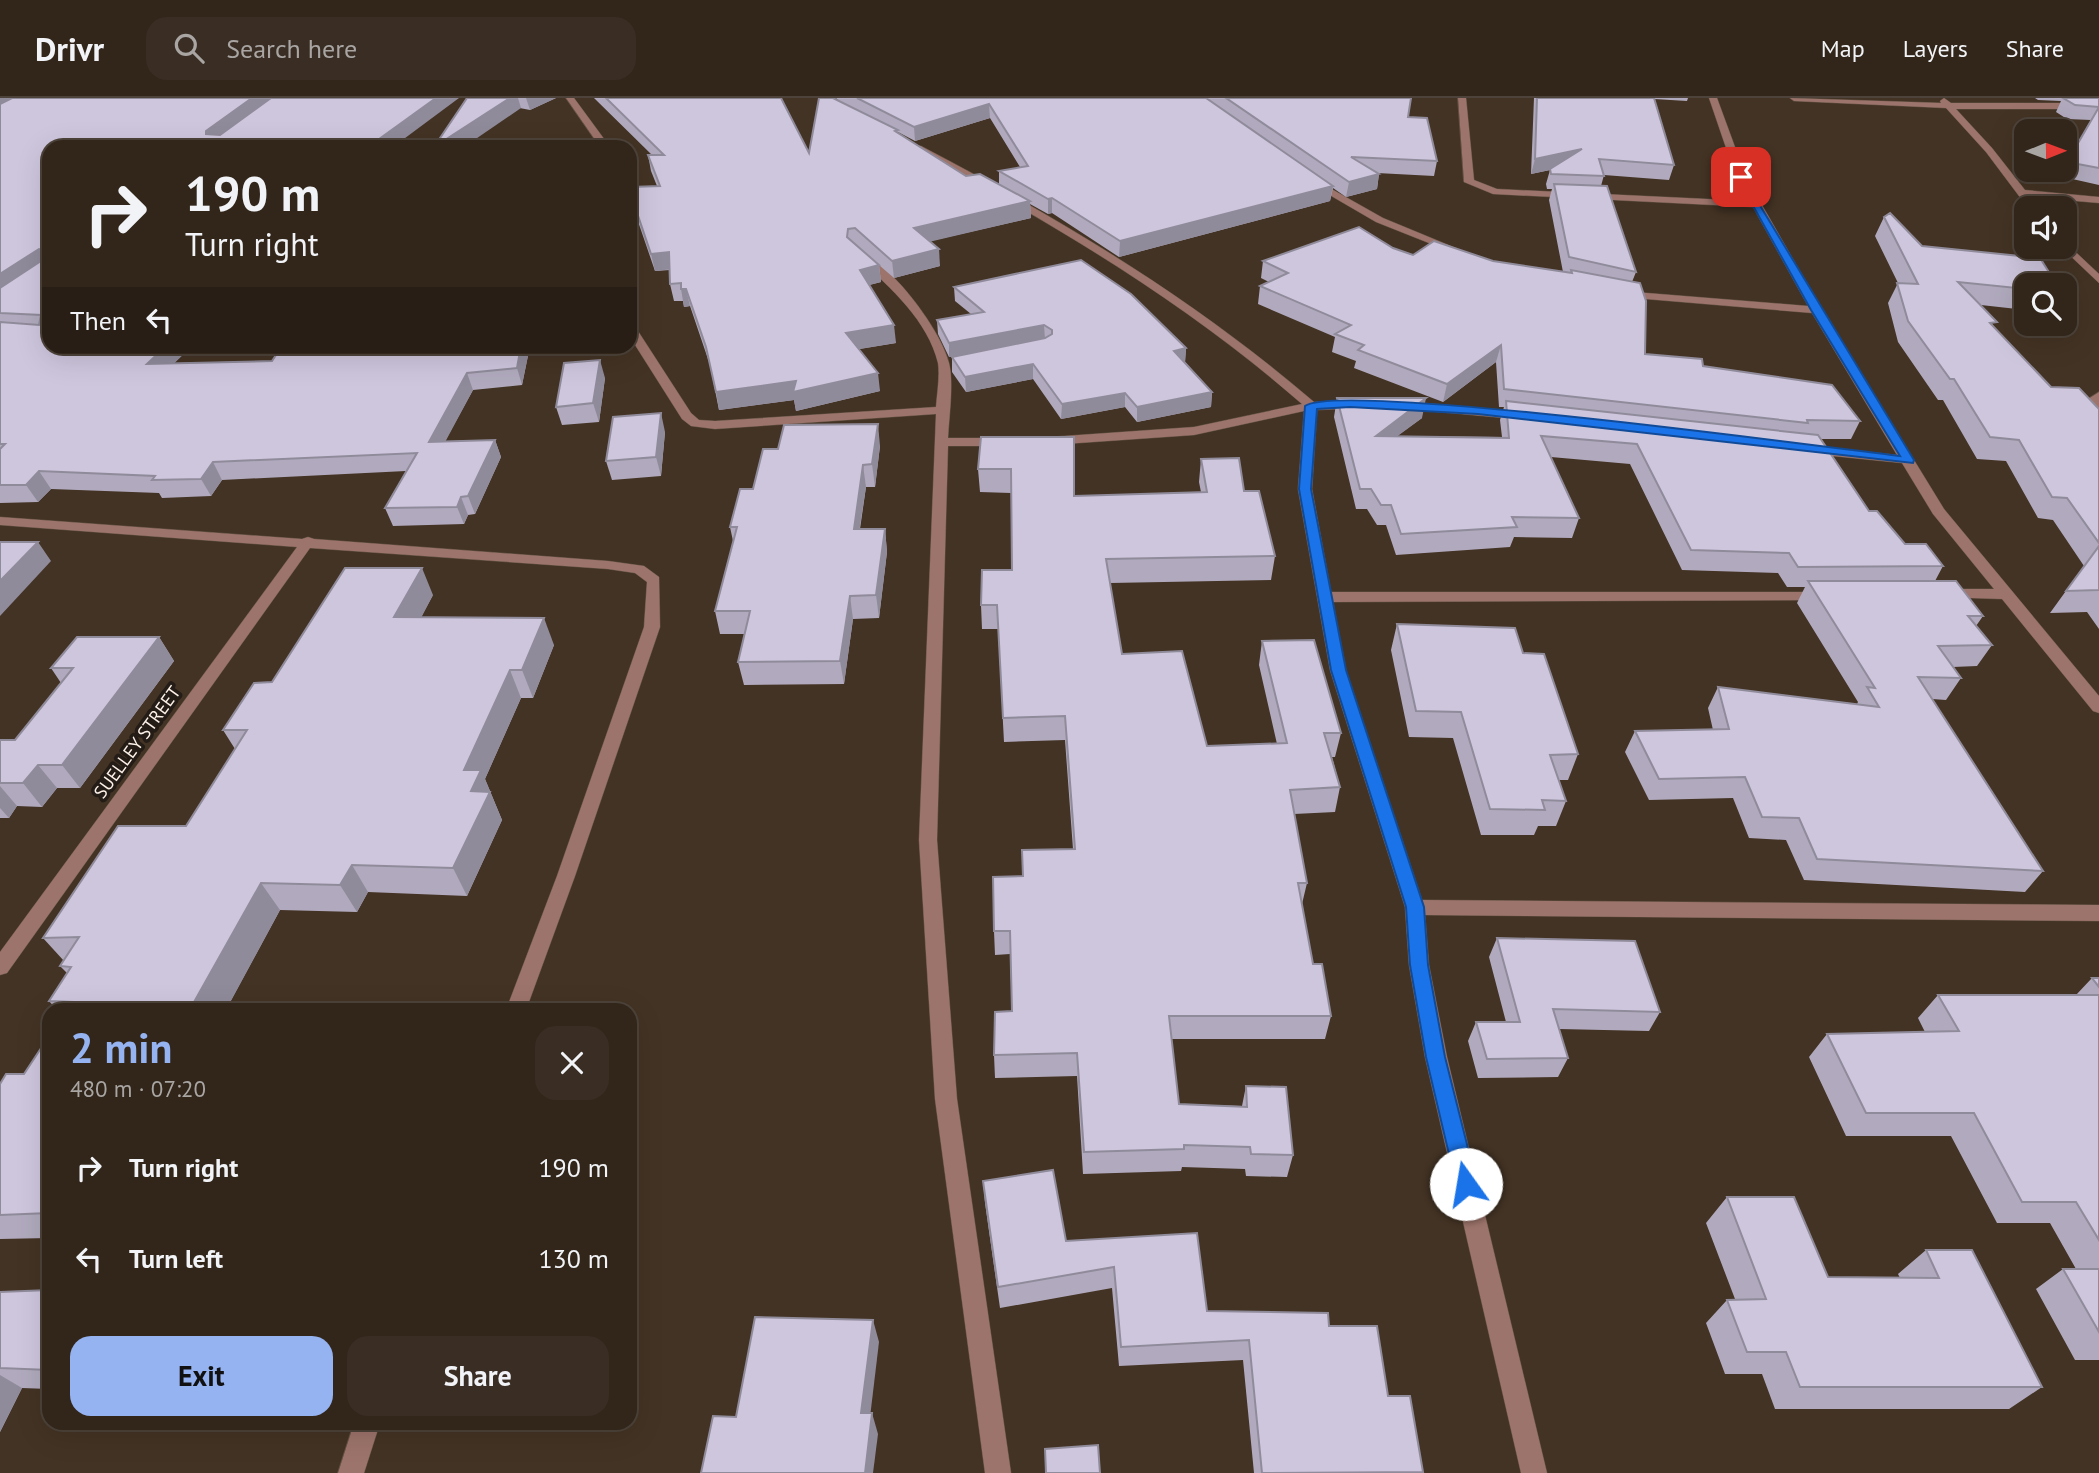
<!DOCTYPE html>
<html lang="en">
<head>
<meta charset="utf-8">
<style>
	body { margin:0; font-family:"PT Sans",sans-serif; background:#3a2e24; color:#f1f3f6; height:100vh; display:flex; flex-direction:column; font-size:26px; white-space:nowrap }
	* { box-sizing:border-box; margin:0 }
	p { font-size:23px; color:#a8a5a3 }
	.icon { flex:none; width:38px; height:38px; fill:none; stroke:currentColor; stroke-width:2; stroke-linecap:round; stroke-linejoin:round }
	.map { position:relative; flex:1; overflow:hidden }
	.side { position:absolute; left:42px; top:905px; width:595px; height:427px; display:flex; flex-direction:column; background:#32261b; border-radius:21px; box-shadow:0 7px 28px #0002,0 0 0 2px #4d433a }
	.side>* { flex:none }
	.hud { position:absolute; left:42px; top:42px; width:595px; height:214px; border-radius:21px; box-shadow:0 7px 28px #0002,0 0 0 2px #4d433a; background:#32261b; color:#f1f3f6; overflow:hidden }
	.needle { width:46px; rotate:89deg }
	.fabs { position:absolute; left:2014px; top:21px; display:grid; gap:14px }
	.fabs a { display:grid; place-items:center; width:63px; height:63px; border-radius:14px; background:#32261b; box-shadow:0 7px 28px #0002,0 0 0 2px #4d433a; font-size:35px }
	.pin { position:absolute; display:grid; place-items:center; width:60px; height:60px; color:#fff; margin:-30px; border-radius:14px; box-shadow:0 4px 10px #0006 }
	.me { position:absolute; width:77px; margin:-38px; rotate:347deg; stroke-linejoin:round; filter:drop-shadow(0 0 5px #0008) }
	.turn { display:flex; align-items:center; gap:24px; height:147px; padding:0 28px; font-size:32px }
	.turn .icon { width:91px; height:91px; stroke-width:2.5 }
	.turn b { display:block; font-size:49px; line-height:60px }
	.then { display:flex; align-items:center; height:66px; padding:0 28px; background:#0003; gap:14px; font-size:26px }
	.round { display:grid; place-items:center; flex:none; width:74px; height:74px; border-radius:21px; background:#3a2e24 }
	.head { display:flex; align-items:center; justify-content:space-between; height:119px; padding:0 28px }
	h1 { font-size:42px; font-weight:600; line-height:52px; color:#95b2f1 }
	.button { display:flex; gap:14px; margin-top:auto; padding:14px 28px }
	.button a { flex:1; height:80px; border-radius:21px; background:#95b2f1; color:#111; font-size:28px; font-weight:600; line-height:80px; text-align:center }
	.button a+a { background:#3a2e24; color:#f1f3f6 }
	ul { padding:0; list-style:none }
	li { display:flex; align-items:center; gap:21px; height:91px; padding:0 28px }
	li div { flex:1 }
	li b { display:block; font-size:26px }
	li em { font-style:normal }
	header { display:flex; align-items:center; gap:42px; box-sizing:border-box; height:98px; padding:0 35px; background:#32261b; border-bottom:2px solid #4d433a }
	header strong { font-size:33px }
	nav { display:flex; gap:38px; margin-inline-start:auto; font-size:24px }
	.search { width:490px; height:63px; background:#3a2e24; display:flex; align-items:center; gap:18px; box-sizing:border-box; padding:0 24px; border-radius:21px; color:#a8a5a3; font-size:26px }
	.map>svg:first-child { display:block }
</style>
</head>
<body>
<header>
<strong>Drivr</strong>
<div class="search"><svg class="icon" aria-label="search" viewBox="0 0 24 24"><circle cx="10" cy="10" r="6"/><path d="M15 15l6 6"/></svg>Search here</div>
<nav><a>Map</a><a>Layers</a><a>Share</a></nav>
</header>
<div class="map">
<svg width="2099" height="1375" viewBox="0 0 2099 1375">
	<rect width="100%" height="100%" fill="#433324"/>
	<g fill="none" stroke-linecap="round" stroke-linejoin="round">
		<!-- minor casing -->
		<g stroke="#615244" stroke-width="1">
			<g id="minor">
				<polygon points="566,0 574,0 610,49 600,49"/>
				<polygon points="1458,0 1466,0 1474,82 1497,91 1749,103 1736,79 1709,0 1717,0 1746,79 1822,212 1944,411 2099,598 2099,615 2093,613 2002,501 1939,499 1937,496 1944,491 1994,491 1933,416 1902,365 1803,355 1801,352 1808,348 1897,357 1812,215 1622,199 1616,196 1622,193 1808,208 1753,109 1493,96 1464,84"/>
				<polygon points="1790,0 1941,5 1940,3 1944,0 1951,5 2099,5 2099,11 1956,11 1992,50 2025,92 2099,99 2099,105 2030,99 2038,110 2028,110 1986,54 1946,10 1794,3"/>
				<path d="M 915,48 L 921,48 C 1061,121 1194,201 1314,304 L 1363,303 L 1365,306 L 1359,310 L 1317,312 L 1312,391 L 1331,494 L 1830,494 L 1833,497 L 1825,502 L 1333,504 L 1346,572 L 1422,802 L 2099,807 L 2099,823 L 1425,817 L 1429,867 L 1447,959 L 1547,1375 L 1521,1375 L 1425,959 L 1409,867 L 1405,809 L 1330,572 L 1298,391 L 1304,313 L 1194,337 L 1050,347 L 1044,343 L 1050,339 L 1194,329 L 1302,306 C 1184,203 1053,125 915,52 Z"/>
				<polygon points="1312,80 1383,120 1458,151 1449,153 1376,124 1309,85 1309,81"/>
				<polygon points="2065,144 2099,176 2099,185 2061,149 2065,149"/>
				<path d="M 864,157 C 893,168 942,234 949,265 C 954,284 949,319 948,340 L 1005,340 L 1011,344 L 1005,348 L 948,348 L 937,742 L 957,1001 L 1011,1375 L 985,1375 L 935,1001 L 919,742 L 936,316 L 715,331 L 691,328 L 682,321 L 630,239 L 630,227 L 636,230 L 691,315 L 699,322 L 715,323 L 936,309 C 937,295 940,278 938,265 C 928,223 891,190 860,162 L 860,158 Z"/>
				<polygon points="2099,294 2099,314 2095,313 2088,301"/>
				<polygon points="1401,303 1526,314 1532,318 1526,322 1397,310 1395,307"/>
				<polygon points="0,419 302,441 308,439 314,441 608,463 644,468 659,479 660,529 575,778 526,912 506,912 557,778 644,529 647,484 635,475 608,471 310,450 7,875 0,877 0,854 297,449 0,427"/>
				<polygon points="354,1325 380,1325 364,1375 338,1375"/>
			</g>
		</g>
		<!-- minor -->
		<use href="#minor" fill="#9d746b" fill-rule="evenodd"/>
	</g>
	<!-- wall -->
	<g fill="#b1aabe" fill-rule="evenodd">
		<polygon points="0,0 49,49 49,248 192,248 174,265 272,263 530,248 522,287 473,292 445,343 495,342 501,359 475,416 468,417 464,426 393,428 385,410 406,373 222,382 211,398 162,400 159,395 51,391 38,404 0,405"/>
		<polygon points="467,0 556,0 530,12"/>
		<path d="M 594,0 L 781,0 L 809,55 L 838,2 L 836,0 L 1411,0 L 1408,19 L 1437,63 L 1434,78 L 1377,75 L 1379,76 L 1377,91 L 1346,99 L 1333,90 L 1330,103 L 1119,159 L 1052,115 L 1048,116 L 1030,106 L 1031,120 L 930,143 L 940,168 L 894,180 L 879,167 L 881,184 L 869,187 L 896,245 L 859,251 L 880,293 L 796,313 L 794,302 L 719,312 L 710,267 L 690,208 L 684,209 L 683,203 L 674,203 L 670,186 L 670,172 L 655,173 L 632,106 L 630,96 L 630,89 L 657,88 L 651,73 L 648,57 L 652,57 ZM 990,20 L 1020,69 L 999,73 L 999,86 L 966,78 L 898,35 L 898,34 L 915,43 Z"/>
		<polygon points="1534,0 1688,0 1687,3 1654,1 1674,67 1669,82 1604,77 1601,88 1636,174 1632,184 1645,256 1703,268 1860,323 1851,341 1820,341 1869,413 1905,446 1943,468 1935,483 1983,518 1976,528 1992,547 1977,568 1953,569 1961,580 1946,602 1932,601 2043,773 2025,794 1804,782 1786,742 1749,740 1733,700 1649,702 1625,654 1635,633 1713,632 1708,610 1718,589 1857,606 1858,604 1797,505 1805,489 1787,489 1778,475 1682,472 1630,366 1551,359 1579,420 1572,440 1514,439 1510,449 1396,457 1386,427 1377,427 1367,411 1356,411 1334,319 1337,300 1422,320 1397,338 1502,339 1500,322 1504,309 1499,309 1496,264 1443,304 1354,270 1356,263 1332,254 1335,239 1258,206 1260,188 1269,184 1261,180 1263,163 1393,150 1413,157 1493,163 1563,174 1549,102 1552,91 1547,91 1546,86 1550,72 1531,76"/>
		<polygon points="2035,0 2099,0 2099,87 2059,78 2063,72 2065,72 2065,67 2091,22 2067,21 2056,14 2061,3 2038,2"/>
		<polygon points="1884,119 1922,148 2026,187 2026,212 1981,207 1994,229 2051,289 2099,311 2099,531 2087,514 2050,515 2084,468 2053,422 2038,420 2006,363 1977,361 1943,302 1938,302 1898,244 1888,205 1898,185 1875,138"/>
		<polygon points="954,189 1186,250 1185,264 1212,294 1211,309 1137,324 1125,309 1061,321 1033,281 966,294 952,274 952,259 991,251 949,259 938,236 937,222 971,216 955,203"/>
		<polygon points="605,280 599,324 562,327 556,309"/>
		<polygon points="665,334 661,378 612,382 606,363"/>
		<polygon points="981,339 1074,398 1201,394 1199,384 1201,361 1244,393 1275,458 1271,482 1110,485 1122,556 1207,648 1277,646 1259,567 1262,543 1341,635 1335,659 1332,659 1340,689 1335,714 1294,716 1307,785 1302,806 1313,866 1331,918 1325,941 1171,941 1179,1006 1242,1008 1246,988 1293,1057 1287,1079 1246,1078 1245,1071 1182,1069 1181,1073 1083,1076 1077,978 995,980 994,957 1012,913 1010,856 995,857 994,833 1023,778 1073,751 1065,642 1004,644 998,531 982,531 981,507 1012,472 1011,395 980,394 978,371"/>
		<polygon points="880,348 875,389 866,389 860,431 885,431 887,454 879,520 853,521 844,586 744,587 738,564 745,536 720,536 715,513 733,443 730,429 753,391 778,351"/>
		<polygon points="433,497 421,519 554,547 533,600 521,600 485,681 502,722 467,798 368,794 357,814 280,812 229,906 326,912 57,912 49,903 67,875 60,868 64,863 43,840 186,728 235,651 223,632 272,584"/>
		<polygon points="1397,526 1523,555 1578,656 1568,682 1559,682 1566,703 1556,728 1538,728 1534,737 1481,737 1453,640 1409,639 1391,552"/>
		<polygon points="159,539 174,563 80,690 57,690 42,709 17,708 9,720 0,720 0,642 15,642 61,585 51,570"/>
		<polygon points="1497,840 1660,914 1649,933 1559,931 1568,960 1558,979 1478,980 1468,943 1476,924 1506,924 1489,859"/>
		<polygon points="2092,880 2099,880 2099,1262 2075,1262 2036,1191 2063,1171 2076,1171 2050,1125 1997,1125 1951,1038 1846,1038 1809,959 1827,936 1925,934 1918,920 1938,897 2076,897"/>
		<polygon points="49,938 49,1140 0,1141 0,986 24,976"/>
		<polygon points="983,1083 1066,1143 1207,1213 1329,1228 1388,1298 1423,1374 1254,1375 1243,1262 1119,1268 1112,1190 1000,1210 985,1105"/>
		<polygon points="1727,1099 1828,1179 1900,1180 1898,1176 1926,1152 2042,1289 2009,1311 1775,1311 1762,1276 1725,1276 1706,1225 1727,1202 1735,1201 1706,1125"/>
		<polygon points="49,1192 49,1291 22,1290 0,1334 0,1194"/>
	</g>
	<!-- shaded-wall -->
	<g fill="#908b9b">
		<polygon points="0,0 23,0 0,12"/>
		<polygon points="252,0 277,0 212,47 206,36 206,33"/>
		<polygon points="436,0 459,0 393,49 368,49"/>
		<polygon points="510,0 518,0 521,10 464,49 435,49"/>
		<polygon points="526,0 556,0 530,12"/>
		<polygon points="989,6 990,20 915,43 914,29"/>
		<polygon points="1582,51 1578,66 1531,76 1535,61"/>
		<polygon points="1379,76 1377,91 1346,99 1349,84"/>
		<polygon points="1333,88 1330,103 1119,159 1120,143"/>
		<polygon points="1052,100 1052,115 1048,116 1048,101"/>
		<polygon points="1030,103 1031,120 916,147 914,130"/>
		<polygon points="39,151 48,167 0,199 0,176"/>
		<polygon points="939,151 940,168 894,180 892,163"/>
		<polygon points="669,154 673,171 655,173 651,156"/>
		<polygon points="879,167 881,184 862,189 860,172"/>
		<polygon points="681,191 686,191 690,208 684,209"/>
		<polygon points="894,227 896,245 848,253 846,235"/>
		<polygon points="1044,227 1045,241 949,259 949,245"/>
		<polygon points="1501,247 1496,264 1443,304 1447,286"/>
		<polygon points="166,248 192,248 156,283 147,266"/>
		<polygon points="521,248 530,248 522,287 517,270"/>
		<polygon points="1186,250 1185,265 1174,253"/>
		<polygon points="600,262 605,280 599,324 593,305"/>
		<polygon points="1033,266 1033,281 966,294 965,279"/>
		<polygon points="467,275 473,292 436,361 429,344"/>
		<polygon points="878,275 880,293 796,313 794,302 719,312 716,294 796,283"/>
		<polygon points="1212,294 1211,309 1137,324 1137,309"/>
		<polygon points="1125,295 1125,309 1061,321 1062,306"/>
		<polygon points="1426,300 1422,320 1372,357 1376,338"/>
		<polygon points="661,315 665,334 661,378 656,359"/>
		<polygon points="878,326 880,348 875,389 872,366"/>
		<polygon points="495,342 501,359 475,416 468,398"/>
		<polygon points="213,364 222,382 211,398 201,381"/>
		<polygon points="863,367 866,389 856,454 854,431"/>
		<polygon points="39,373 51,391 38,404 26,387"/>
		<polygon points="461,399 468,417 464,426 457,409"/>
		<polygon points="885,431 887,454 879,520 876,497"/>
		<polygon points="38,444 51,463 0,518 0,483"/>
		<polygon points="422,470 433,497 407,547 394,519"/>
		<polygon points="850,498 853,521 844,586 840,563"/>
		<polygon points="544,520 554,547 533,600 522,572"/>
		<polygon points="159,539 174,563 80,690 62,667"/>
		<polygon points="510,572 521,600 485,681 502,722 467,798 453,770 471,693 464,672"/>
		<polygon points="38,667 57,690 42,709 23,685"/>
		<polygon points="0,688 17,708 9,720 0,710"/>
		<polygon points="352,767 368,794 357,814 340,787"/>
		<polygon points="261,785 280,812 226,912 194,904"/>
		<polygon points="873,1222 879,1244 868,1336 861,1315"/>
		<polygon points="0,1277 22,1290 0,1334"/>
		<polygon points="872,1315 878,1336 873,1375 865,1375"/>
	</g>
	<!-- building -->
	<g fill="#cec6dd" stroke="#908b9b" stroke-width="2">
		<polygon points="12,0 252,0 206,33 206,36 220,37 271,0 436,0 368,49 49,49 49,248 166,248 147,266 272,263 282,248 521,248 517,270 467,275 429,344 495,342 468,398 461,399 457,409 385,410 417,355 213,364 201,381 152,382 155,378 39,373 26,387 0,387 0,351 5,346 0,346 0,224 39,227 41,217 0,215 0,190 41,163 42,152 39,151 0,176 0,6"/>
		<polygon points="467,0 510,0 434,49"/>
		<polygon points="606,0 781,0 809,55 819,0 833,0 898,32 895,33 966,78 980,76 1030,103 914,130 939,151 892,163 855,130 848,131 847,139 879,167 860,172 894,227 846,235 878,275 793,294 796,283 716,294 706,249 686,191 681,191 681,185 670,186 669,154 651,156 630,94 630,89 660,88 648,57 664,57"/>
		<polygon points="857,0 1206,0 1333,88 1120,143 1052,100 1048,101 999,73 1028,68 989,6 914,29"/>
		<polygon points="1226,0 1411,0 1408,19 1427,20 1437,63 1351,59 1379,76 1349,84"/>
		<polygon points="1537,0 1654,0 1674,67 1599,61 1604,78 1551,76 1550,71 1582,51 1535,61"/>
		<polygon points="2063,0 2099,0 2099,9 2075,7"/>
		<polygon points="2099,9 2099,70 2067,64"/>
		<polygon points="1554,86 1607,88 1636,174 1569,159"/>
		<polygon points="1890,115 1922,148 2040,160 2057,187 2026,187 2026,191 1958,184 1997,224 1990,225 2051,289 2079,290 2099,311 2099,445 2067,400 2052,399 2019,342 1990,339 1954,281 1950,281 1908,223 1897,185 1918,186 1884,119"/>
		<polygon points="1359,129 1393,150 1413,157 1434,143 1493,163 1572,175 1571,172 1640,185 1646,203 1645,256 1702,261 1703,268 1832,287 1860,323 1807,322 1808,325 1504,291 1501,247 1447,286 1358,252 1364,247 1335,236 1351,227 1260,188 1288,175 1263,163"/>
		<polygon points="1081,162 1131,196 1186,250 1174,253 1212,294 1137,309 1125,295 1062,306 1033,266 965,279 952,259 1045,240 1052,236 1052,232 1044,227 949,245 937,222 984,214 954,189"/>
		<polygon points="600,262 593,305 556,309 564,265"/>
		<polygon points="1337,300 1426,300 1376,338 1509,340 1506,303 1818,337 1869,413 1877,413 1905,446 1926,446 1943,468 1798,469 1789,455 1691,452 1637,346 1541,338 1579,420 1512,419 1517,429 1401,436 1391,407 1381,407 1371,391 1360,391"/>
		<polygon points="661,315 656,359 606,363 613,319"/>
		<polygon points="878,326 872,366 863,367 854,431 885,431 876,497 850,498 840,563 738,564 750,513 715,513 737,429 730,429 740,391 753,391 763,351 778,351 784,327"/>
		<polygon points="981,339 1074,339 1074,398 1207,394 1201,361 1239,360 1244,393 1259,393 1275,458 1106,461 1122,556 1182,553 1207,648 1287,645 1262,543 1314,542 1341,635 1324,635 1340,689 1290,692 1307,785 1298,785 1313,866 1322,866 1331,918 1169,918 1179,1006 1247,1009 1246,988 1286,989 1293,1057 1251,1056 1250,1049 1184,1047 1184,1051 1084,1054 1077,955 994,957 995,914 1012,913 1010,833 994,833 993,779 1023,778 1022,752 1075,751 1065,618 1003,620 997,507 981,507 982,472 1012,472 1011,371 978,371"/>
		<polygon points="0,444 38,444 0,483"/>
		<polygon points="2099,448 2099,492 2066,493"/>
		<polygon points="345,470 422,470 394,519 544,520 522,572 510,572 464,672 481,672 471,693 490,694 453,770 352,767 340,787 261,785 194,904 325,912 67,912 72,904 49,903 71,869 60,868 79,839 43,840 118,728 186,728 247,632 223,632 254,585 272,584"/>
		<polygon points="1808,483 1956,483 1983,518 1968,518 1992,547 1938,548 1961,580 1918,579 2043,773 1817,761 1799,720 1762,719 1745,679 1659,681 1635,633 1729,631 1718,589 1879,609 1867,589 1875,590"/>
		<polygon points="1397,526 1515,530 1523,555 1544,556 1578,656 1550,657 1566,703 1542,702 1545,712 1490,711 1461,614 1416,613"/>
		<polygon points="77,539 159,539 62,667 38,667 23,685 0,685 0,642 15,642 73,570 51,570"/>
		<polygon points="1497,840 1635,843 1660,914 1553,911 1568,960 1487,961 1476,924 1520,924"/>
		<polygon points="2092,880 2099,880 2099,889"/>
		<polygon points="1938,897 2099,897 2099,1142 2076,1104 2022,1104 1974,1015 1866,1015 1827,936 1959,933"/>
		<polygon points="49,938 49,1115 0,1117 0,986 6,976 24,976"/>
		<polygon points="1053,1072 1066,1143 1197,1135 1207,1213 1328,1215 1329,1228 1377,1228 1388,1298 1410,1298 1423,1374 1262,1375 1249,1242 1121,1249 1114,1169 998,1189 983,1083"/>
		<polygon points="1727,1099 1794,1099 1828,1179 1939,1180 1926,1152 1972,1152 2042,1289 1800,1289 1786,1254 1747,1254 1727,1202 1766,1201"/>
		<polygon points="2063,1171 2099,1171 2099,1234"/>
		<polygon points="49,1192 49,1272 0,1270 0,1194"/>
		<polygon points="755,1219 873,1222 861,1315 872,1315 865,1375 701,1375 713,1318 736,1319"/>
		<polygon points="1098,1347 1100,1375 1046,1375 1045,1351"/>
	</g>
	<!-- route -->
	<path fill="#1a73e8" stroke="#114b97" stroke-width="2" d="M 1741,76 L 1914,362 L 1913,365 L 1478,316 L 1350,309 L 1317,311 L 1311,391 L 1346,572 L 1424,809 L 1428,867 L 1445,959 L 1477,1086 L 1474,1093 L 1466,1096 L 1459,1093 L 1456,1086 L 1426,959 L 1410,867 L 1406,809 L 1331,572 L 1299,391 L 1305,308 C 1338,283 1825,349 1900,358 L 1811,212 L 1737,79 Z"/>
	<g text-anchor="middle" dominant-baseline="central" stroke-width="7" stroke-linejoin="round" paint-order="stroke">
		<!-- street labels -->
		<g font-size="18" fill="#fdf2e9" stroke="#241c16">
			<text transform="translate(137 644) rotate(-54)">SUELLEY STREET</text>
		</g>
	</g>
</svg>
<div class="fabs">
<a><svg class="needle" viewBox="-14 -14 28 28"><path d="M0-13l5 13h-10z" fill="#e53935"/><path d="M0 13l5-13h-10z" fill="#a8a5a3"/></svg></a>
<a><svg class="icon" aria-label="sound" viewBox="0 0 24 24"><path d="M4 9h4l5-4v14l-5-4H4zM17 9q2 3 0 6"/></svg></a>
<a><svg class="icon" aria-label="search" viewBox="0 0 24 24"><circle cx="10" cy="10" r="6"/><path d="M15 15l6 6"/></svg></a>
</div>
<div class="pin" style="left:1741px;top:79px;background:#d93025"><svg class="icon" aria-label="arrive" viewBox="0 0 24 24"><path d="M6 21V4h12l-3 4 3 4H6"/></svg></div>
<svg class="me" style="left:1466px;top:1086px" viewBox="-20 -20 40 40"><circle r="19" fill="#fff"/><path d="M0-13L10 11 0 6-10 11z" fill="#1a73e8"/></svg>
<div class="hud">
<div class="turn"><svg class="icon" aria-label="right" viewBox="0 0 24 24"><path d="M7 20v-9h11M14 6l5 5-5 5"/></svg><div><b>190 m</b>Turn right</div></div>
<div class="then">Then<svg class="icon" aria-label="left" viewBox="0 0 24 24"><path d="M17 20v-9H6M10 6l-5 5 5 5"/></svg></div>
</div>
<section class="side">
<div class="head"><div><h1>2 min</h1><p>480 m · 07:20</p></div><a class="round"><svg class="icon" aria-label="close" viewBox="0 0 24 24"><path d="M6 6l12 12M18 6L6 18"/></svg></a></div>
<ul>
<li><svg class="icon" aria-label="right" viewBox="0 0 24 24"><path d="M7 20v-9h11M14 6l5 5-5 5"/></svg><div><b>Turn right</b></div><em>190 m</em></li>
<li><svg class="icon" aria-label="left" viewBox="0 0 24 24"><path d="M17 20v-9H6M10 6l-5 5 5 5"/></svg><div><b>Turn left</b></div><em>130 m</em></li>
</ul>
<div class="button"><a>Exit</a><a>Share</a></div>
</section>
</div>
</body>
</html>
